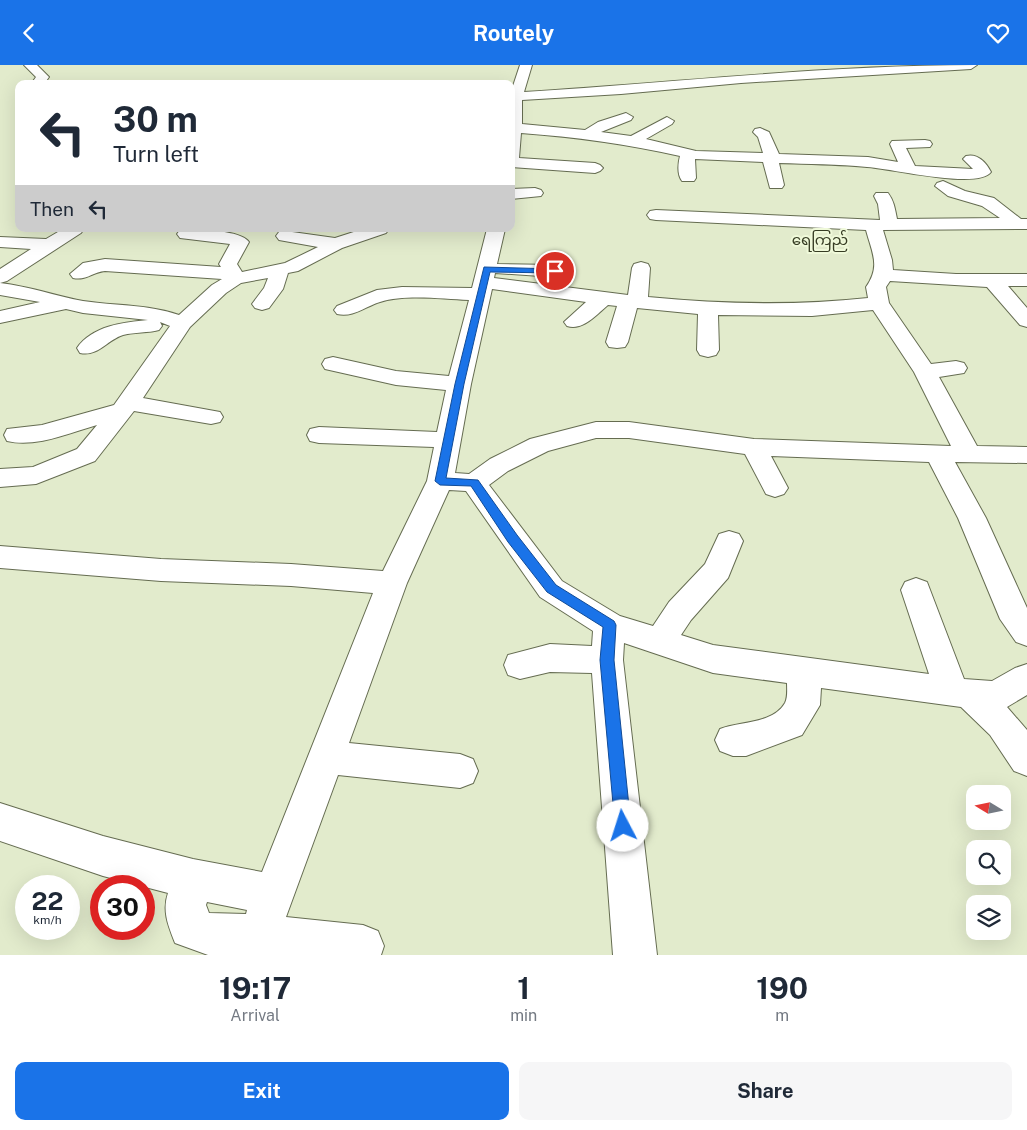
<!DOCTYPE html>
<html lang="en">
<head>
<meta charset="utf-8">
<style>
	body { margin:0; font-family:"Public Sans","Noto Sans Myanmar",sans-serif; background:#f6f6f7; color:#1f2937; height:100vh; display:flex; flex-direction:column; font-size:19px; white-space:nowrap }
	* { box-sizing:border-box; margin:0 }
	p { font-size:16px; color:#747a83 }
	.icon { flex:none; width:28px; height:28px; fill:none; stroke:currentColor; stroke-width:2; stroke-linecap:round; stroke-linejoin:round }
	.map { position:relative; height:890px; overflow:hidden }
	.sheet { display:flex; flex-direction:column; background:#fff; flex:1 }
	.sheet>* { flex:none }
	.top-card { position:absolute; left:15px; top:15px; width:500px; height:152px; border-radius:10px; box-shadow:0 5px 20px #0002; background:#fff; color:#1f2937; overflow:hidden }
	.needle { width:32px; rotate:280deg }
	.tools { position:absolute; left:966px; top:720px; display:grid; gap:10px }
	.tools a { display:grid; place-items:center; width:45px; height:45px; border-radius:10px; background:#fff; box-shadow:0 5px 20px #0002; font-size:25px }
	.speed { position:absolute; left:15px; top:810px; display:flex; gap:10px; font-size:25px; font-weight:700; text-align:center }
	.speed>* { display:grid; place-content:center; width:65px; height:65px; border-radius:50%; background:#fff; box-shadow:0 5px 20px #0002; line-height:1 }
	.speed small { font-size:12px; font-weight:400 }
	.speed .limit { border:8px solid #d22; background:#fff; color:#111 }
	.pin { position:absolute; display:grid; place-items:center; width:42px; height:42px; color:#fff; margin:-21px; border:2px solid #fff; border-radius:50%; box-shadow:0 1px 5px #0007 }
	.me { position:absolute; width:55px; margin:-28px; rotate:355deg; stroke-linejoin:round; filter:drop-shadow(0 0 4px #0008) }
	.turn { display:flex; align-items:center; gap:18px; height:105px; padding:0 15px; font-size:22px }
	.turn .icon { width:65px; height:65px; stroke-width:2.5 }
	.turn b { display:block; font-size:35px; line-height:42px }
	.then { display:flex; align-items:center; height:48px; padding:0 15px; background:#0003; gap:10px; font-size:19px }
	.eta { display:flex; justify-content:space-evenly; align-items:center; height:85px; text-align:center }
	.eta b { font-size:30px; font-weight:700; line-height:35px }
	.cta { display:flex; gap:10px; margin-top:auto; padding:10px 15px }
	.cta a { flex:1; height:58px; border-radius:10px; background:#1a73e8; color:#fff; font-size:20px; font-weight:700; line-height:58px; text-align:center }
	.cta a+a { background:#f6f6f7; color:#1f2937 }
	header { display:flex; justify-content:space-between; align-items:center; height:65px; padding:0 15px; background:#1a73e8; color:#fff; font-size:22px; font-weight:700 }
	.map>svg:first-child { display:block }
</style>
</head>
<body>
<header><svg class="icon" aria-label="back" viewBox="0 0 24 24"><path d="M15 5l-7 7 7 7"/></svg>Routely<svg class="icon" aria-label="heart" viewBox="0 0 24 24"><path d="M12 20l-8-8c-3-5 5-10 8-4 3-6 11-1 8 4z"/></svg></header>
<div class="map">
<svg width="1027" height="890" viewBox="0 0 1027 890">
	<rect width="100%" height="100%" fill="#e2ebcc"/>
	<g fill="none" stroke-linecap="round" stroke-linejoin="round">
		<!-- minor casing -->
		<g stroke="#656c51" stroke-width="2">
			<g id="minor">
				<polygon points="24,0 37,0 49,12 44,19 31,19 36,12"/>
				<path d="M 520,0 L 532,0 L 524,27 C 675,18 825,0 977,0 L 971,4 L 741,18 L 621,29 L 522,35 L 522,59 L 585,65 L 598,57 L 626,48 L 633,52 L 631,55 L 601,67 L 631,71 L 667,52 L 674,56 L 672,59 L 646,74 L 696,86 L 763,88 L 758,72 L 753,67 L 755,64 L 760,63 L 769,67 L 779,89 L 868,92 L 898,97 L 890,79 L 892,76 L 925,75 L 930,76 L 932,79 L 930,82 L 906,83 L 915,101 L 973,104 L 963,94 L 966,91 C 977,88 986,97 991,107 C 978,125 889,103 867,102 C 838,99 808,99 779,98 L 784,120 L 782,123 L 770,123 L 763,97 L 695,94 L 696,113 L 694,116 L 682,116 C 677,109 678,99 680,91 C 627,79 575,72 521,68 L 519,93 L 595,98 L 600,100 L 603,103 L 600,106 L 595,108 L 511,102 L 511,27 Z"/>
				<path d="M 943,116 L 965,126 L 994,133 L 1021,154 L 1027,154 L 1027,164 L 883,165 L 892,195 L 893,205 L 956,209 L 1027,209 L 1027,221 L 1008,221 L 1027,243 L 1027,262 L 1020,260 L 987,222 L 890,216 L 886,222 L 889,238 L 931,299 L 956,296 L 964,298 L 967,303 L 964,308 L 939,312 L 977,381 L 1027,382 L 1027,398 L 955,397 L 986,453 L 1027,543 L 1027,581 L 1016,577 L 1000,554 L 958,453 L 929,397 L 771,391 L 788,423 L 784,429 L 775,432 L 766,429 L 745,389 L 629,373 L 596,373 L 548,386 L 508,406 L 489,420 L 562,516 L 620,551 L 653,561 L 669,537 L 705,499 L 719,469 L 729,466 L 739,469 L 743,476 L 728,513 L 691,555 L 681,570 L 713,580 L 929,609 L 901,525 L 905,517 L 916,513 L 927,517 L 964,614 L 992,616 L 1015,603 L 1027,599 L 1027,630 L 1007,642 L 1027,665 L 1027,711 L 1014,706 L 990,670 L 961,642 L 821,623 L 820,640 L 802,670 L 746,691 L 733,691 L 720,686 L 715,675 L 720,664 C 740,656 773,659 785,638 C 788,632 787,624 787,618 L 713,608 L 624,578 L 623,595 L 657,890 L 613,890 L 592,608 L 550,607 L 520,614 L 508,610 L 504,600 L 508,590 L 550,579 L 592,581 L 593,566 L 540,532 L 466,426 L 449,425 L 407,518 L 349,678 L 460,689 L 473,694 L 478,706 L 473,718 L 460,723 L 338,710 L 286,852 L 363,860 L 378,866 L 384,881 L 381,890 L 208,890 L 175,878 C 168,860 162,846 168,828 L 103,811 L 0,776 L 0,738 L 103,771 L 193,794 L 262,807 L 373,528 L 291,521 L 161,516 L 0,503 L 0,481 L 161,494 L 291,499 L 383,506 L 427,416 L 434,382 L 319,378 L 310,376 L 307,370 L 310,364 L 319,362 L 437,367 L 446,325 L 396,320 L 325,304 L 322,299 L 325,294 L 333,292 L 396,306 L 449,311 L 469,235 C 443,234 405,229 380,237 C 366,241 353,253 337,249 L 334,245 L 337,241 L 377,225 L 402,222 L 472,223 L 487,164 L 505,164 L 497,199 L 555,200 L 562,202 L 565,206 L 562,210 L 555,212 L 495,208 L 494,213 L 628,230 L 632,203 L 634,199 L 641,197 L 648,199 L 650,203 L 648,232 C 722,239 794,241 868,233 L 866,222 C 881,201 872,188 866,165 L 656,155 L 650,154 L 647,150 L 650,146 L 656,145 L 880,155 L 878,139 L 874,131 L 876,128 L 888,128 C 894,136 895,144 897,154 L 1000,153 L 982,141 L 948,131 L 935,121 L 937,118 ZM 492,224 L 586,237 L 564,257 L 567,261 C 583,266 596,250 608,240 L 617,241 L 606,277 L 609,282 L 617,283 L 625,282 L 628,277 L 637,243 L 698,249 L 697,285 L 700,290 L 708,292 L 716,290 L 719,285 L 718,250 L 812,251 L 873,245 L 914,307 L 951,381 L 754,374 L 629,357 L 596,357 L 530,374 L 490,394 L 469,409 L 455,408 L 471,319 ZM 207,837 L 247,845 L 246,849 L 209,848 L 206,840 Z"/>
				<polygon points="535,123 541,125 543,128 541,131 511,134 511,124"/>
				<polygon points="63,164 84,164 81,168 7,216 0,218 0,204 31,184 0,182 0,172 46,174"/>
				<path d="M 186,164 C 200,165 241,165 249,177 L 237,199 L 242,207 L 285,198 L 318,182 L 279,175 L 276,171 L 279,167 L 285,166 L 335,173 L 363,164 L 389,164 L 386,168 L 342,183 L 298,206 L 288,208 L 283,224 L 269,243 L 262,245 L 255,243 L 252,239 L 264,223 L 268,213 L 241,218 L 226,228 L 190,262 L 143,333 L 220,347 L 223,352 L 220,357 L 211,359 L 134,346 L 95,396 L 36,419 L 0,422 L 0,404 L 33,402 L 77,384 L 97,360 C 69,368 36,383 7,376 L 4,370 L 7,364 L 42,360 L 114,340 L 170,261 L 160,257 L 162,261 L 159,265 C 148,268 135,267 123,270 C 107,275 98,292 80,288 L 77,283 C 92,261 124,257 148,255 L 83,248 L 66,244 L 0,258 L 0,246 L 40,237 L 0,230 L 0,218 C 29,221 55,231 83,236 C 115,241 148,239 179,250 L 212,220 L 222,214 L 105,206 C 93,207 86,216 73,213 L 70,209 L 83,198 L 105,194 L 221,202 L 219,199 L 230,179 L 180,173 L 177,169 L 180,165 Z"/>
			</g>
		</g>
		<!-- minor -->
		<use href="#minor" fill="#fff" fill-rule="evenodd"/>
	</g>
	<!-- route -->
	<polygon fill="#1a73e8" stroke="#114b97" points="484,202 555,204 559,206 555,208 490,207 464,319 446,413 478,415 517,470 556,520 614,556 616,560 614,595 631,761 628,766 623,768 617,766 615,761 600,595 603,562 547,527 508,477 471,421 440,420 435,416 455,319"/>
	<g text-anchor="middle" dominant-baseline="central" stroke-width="4" stroke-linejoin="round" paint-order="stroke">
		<!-- far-quarter labels -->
		<g font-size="15" fill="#363c23" stroke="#eff9d9">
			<text x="820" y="174">ရေကြည်</text>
		</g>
	</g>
</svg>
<div class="tools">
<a><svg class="needle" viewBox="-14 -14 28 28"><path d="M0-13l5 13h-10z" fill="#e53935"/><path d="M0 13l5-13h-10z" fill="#747a83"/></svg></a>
<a><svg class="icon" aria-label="search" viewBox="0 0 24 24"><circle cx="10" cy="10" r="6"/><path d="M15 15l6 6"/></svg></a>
<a><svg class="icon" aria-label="layers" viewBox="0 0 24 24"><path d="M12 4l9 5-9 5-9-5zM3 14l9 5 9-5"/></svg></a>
</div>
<div class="speed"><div>22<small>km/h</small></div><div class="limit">30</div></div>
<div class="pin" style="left:555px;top:206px;background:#d93025"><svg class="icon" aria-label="arrive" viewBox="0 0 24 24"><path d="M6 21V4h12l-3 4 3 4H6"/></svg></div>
<svg class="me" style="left:623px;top:761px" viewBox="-20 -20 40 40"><circle r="19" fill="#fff"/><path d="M0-13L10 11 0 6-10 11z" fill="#1a73e8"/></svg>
<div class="top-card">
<div class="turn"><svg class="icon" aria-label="left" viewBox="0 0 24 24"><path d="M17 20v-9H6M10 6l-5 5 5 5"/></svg><div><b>30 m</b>Turn left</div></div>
<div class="then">Then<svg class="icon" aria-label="left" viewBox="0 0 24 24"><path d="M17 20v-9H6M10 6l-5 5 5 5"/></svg></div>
</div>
</div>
<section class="sheet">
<div class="eta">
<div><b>19:17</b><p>Arrival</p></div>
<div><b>1</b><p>min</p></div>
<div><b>190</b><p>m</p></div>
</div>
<div class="cta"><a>Exit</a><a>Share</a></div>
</section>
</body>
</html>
